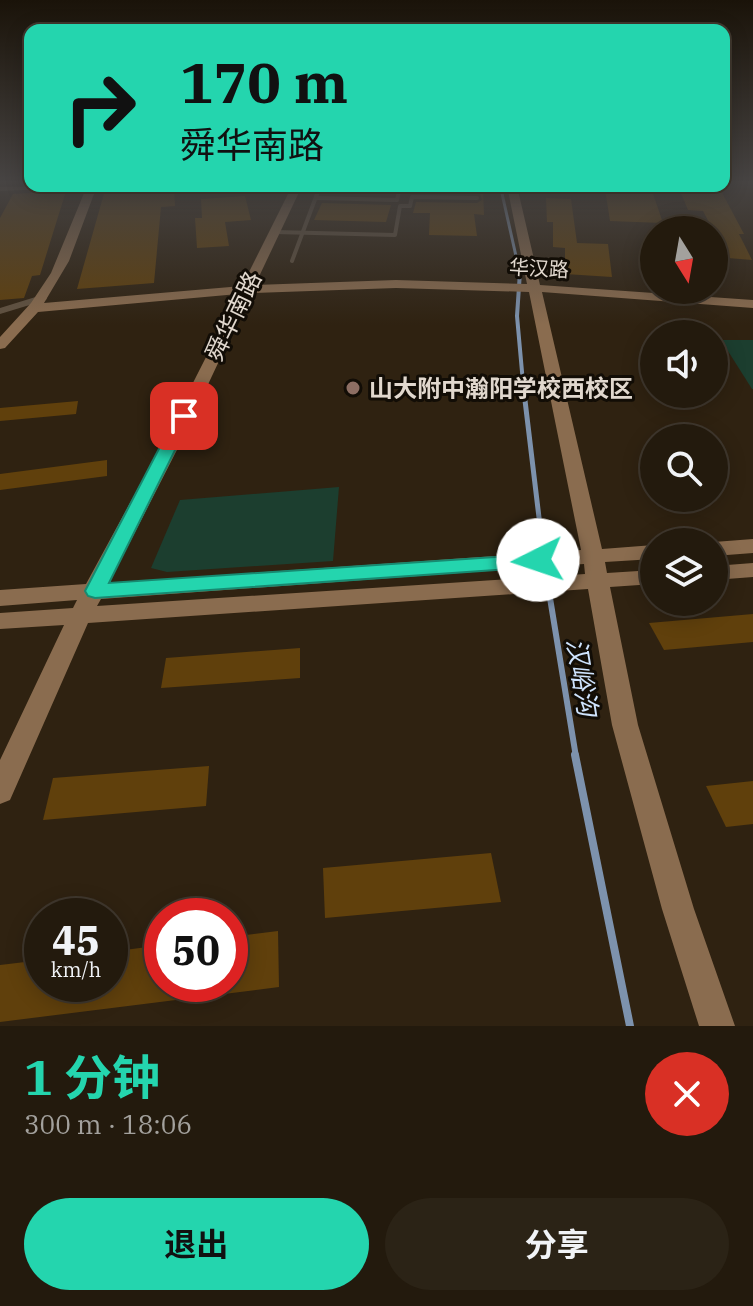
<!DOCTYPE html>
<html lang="zh">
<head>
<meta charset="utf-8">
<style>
	body { margin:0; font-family:"IBM Plex Serif","Noto Sans SC",serif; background:#2b2316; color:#f1f3f6; height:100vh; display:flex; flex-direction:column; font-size:30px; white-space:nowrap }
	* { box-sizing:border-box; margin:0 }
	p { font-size:26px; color:#a3a19d }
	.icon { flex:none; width:44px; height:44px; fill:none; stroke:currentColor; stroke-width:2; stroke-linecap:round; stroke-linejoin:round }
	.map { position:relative; height:1026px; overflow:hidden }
	.details { display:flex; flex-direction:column; background:#231a0d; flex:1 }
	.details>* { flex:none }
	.guide { position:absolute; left:24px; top:24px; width:706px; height:168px; border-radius:16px; box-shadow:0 4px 20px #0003,0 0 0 2px #40382e; background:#24d5ae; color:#111; overflow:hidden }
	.needle { width:52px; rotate:169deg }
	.controls { position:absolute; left:640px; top:216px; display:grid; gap:16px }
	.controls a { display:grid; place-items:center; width:88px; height:88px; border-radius:50%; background:#231a0d; box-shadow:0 4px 20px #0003,0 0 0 2px #40382e; font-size:40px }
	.speed { position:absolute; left:24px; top:898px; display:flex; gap:16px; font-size:40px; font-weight:700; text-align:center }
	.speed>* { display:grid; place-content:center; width:104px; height:104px; border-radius:50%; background:#231a0d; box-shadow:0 4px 20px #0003,0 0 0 2px #40382e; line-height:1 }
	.speed small { font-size:20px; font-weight:400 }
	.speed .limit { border:12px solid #d22; background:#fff; color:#111 }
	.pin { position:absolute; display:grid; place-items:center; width:68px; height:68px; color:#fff; margin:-34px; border-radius:16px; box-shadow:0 4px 12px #0006 }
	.me { position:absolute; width:88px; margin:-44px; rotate:266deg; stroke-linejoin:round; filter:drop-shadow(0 0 6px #0008) }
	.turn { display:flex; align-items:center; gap:28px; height:168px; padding:0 24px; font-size:36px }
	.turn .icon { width:104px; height:104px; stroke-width:2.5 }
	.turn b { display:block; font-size:56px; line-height:68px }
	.round { display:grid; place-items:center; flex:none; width:84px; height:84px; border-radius:42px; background:#2b2316 }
	.headline { display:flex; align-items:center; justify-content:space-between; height:136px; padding:0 24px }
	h1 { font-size:48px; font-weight:700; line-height:60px; color:#24d5ae }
	.cta { display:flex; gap:16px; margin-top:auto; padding:16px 24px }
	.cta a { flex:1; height:92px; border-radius:48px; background:#24d5ae; color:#111; font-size:32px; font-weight:700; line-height:92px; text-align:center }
	.cta a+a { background:#2b2316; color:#f1f3f6 }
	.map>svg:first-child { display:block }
</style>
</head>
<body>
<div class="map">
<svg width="753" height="1026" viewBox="0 0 753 1026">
	<rect width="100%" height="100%" fill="#2f2211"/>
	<!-- green -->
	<g fill="#1c3e2f">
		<polygon points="721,340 753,340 753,389 752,389"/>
		<polygon points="339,487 333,561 167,572 151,568 180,500"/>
	</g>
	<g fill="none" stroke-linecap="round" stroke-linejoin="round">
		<!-- stream-far4 -->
		<polyline stroke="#7d92ad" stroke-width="3" points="501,189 520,274"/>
		<!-- stream-far3 -->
		<polyline stroke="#7d92ad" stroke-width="4" points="520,272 517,316 524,394"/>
		<!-- stream-far2 -->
		<polyline stroke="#7d92ad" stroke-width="5" points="524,392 543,551"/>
		<!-- stream-far1 -->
		<polyline stroke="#7d92ad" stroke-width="6" points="542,549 576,757"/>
		<!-- stream -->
		<polyline stroke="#7d92ad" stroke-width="8" points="575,755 630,1026"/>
	</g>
	<!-- building -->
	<g fill="#60400c">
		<polygon points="174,186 175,206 161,207 154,283 77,289 105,190"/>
		<polygon points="678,186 719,187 744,234 739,234 752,260 728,258 703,211 688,210"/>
		<polygon points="418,188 483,189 484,215 474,214 477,236 429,235 430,213 413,213 416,202 477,203 482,200 480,194 417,192"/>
		<polygon points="605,189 652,191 663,223 610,221"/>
		<polygon points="66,191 40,275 32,276 24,298 0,300 0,218 13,194"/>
		<polygon points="245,196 251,220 225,222 229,246 197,248 195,218 202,218 201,199"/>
		<polygon points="546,198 571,199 577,243 608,244 612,277 565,274 565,248 553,247 553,222 547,222"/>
		<polygon points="322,203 391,205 386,222 314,220"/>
		<polygon points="78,401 76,414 0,421 0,408"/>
		<polygon points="107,460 107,476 0,490 0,474"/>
		<polygon points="753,614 753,642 664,650 649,623"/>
		<polygon points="300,648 300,678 161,688 166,658"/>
		<polygon points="209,766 206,806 43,820 53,778"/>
		<polygon points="753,781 753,824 726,827 706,786"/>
		<polygon points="491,853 501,902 325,918 323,868"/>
		<polygon points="278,931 279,987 0,1022 0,965 42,960 42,984 110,984 110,952 162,945 162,984 230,984 230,937"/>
	</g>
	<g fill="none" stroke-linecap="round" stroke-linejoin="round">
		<!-- lane -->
		<g stroke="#615240" stroke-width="4">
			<polyline points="316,198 397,200 400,187 366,186"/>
			<polyline points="275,232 395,235 400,206 410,206 412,197 477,198"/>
			<polyline points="292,261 320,186"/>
		</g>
		<!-- street -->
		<g fill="#615240" fill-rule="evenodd">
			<polygon points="80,186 76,188 0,191 0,187"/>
			<polygon points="42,295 47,298 46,300 0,314 0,308"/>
		</g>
		<!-- secondary -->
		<g fill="#8a6c4f" fill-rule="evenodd">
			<path d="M 87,186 L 97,186 L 69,261 L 44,303 L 242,286 L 292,186 L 302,186 L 255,285 L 396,280 L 527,284 L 507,186 L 517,186 L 540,285 L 753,300 L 753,308 L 542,292 L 602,549 L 654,545 L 654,559 L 605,562 L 607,573 L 654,570 L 654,584 L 610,587 L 638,725 L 694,909 L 735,1026 L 699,1026 L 662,909 L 612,725 L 588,589 L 88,623 L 10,800 L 0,804 L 0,760 L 64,625 L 0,629 L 0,613 L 73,608 L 77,600 L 0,606 L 0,590 L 86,584 L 162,444 L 238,294 L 38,312 L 5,348 L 0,349 L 0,337 L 31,303 L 51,273 ZM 396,288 L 529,292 L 581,550 L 109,583 L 180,444 L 251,293 ZM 584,564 L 585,574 L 97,606 L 101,599 Z"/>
			<polygon points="753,539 753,553 714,556 714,542"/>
			<polygon points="753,563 753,577 714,580 714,566"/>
		</g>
	</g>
	<!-- sky -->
	<linearGradient id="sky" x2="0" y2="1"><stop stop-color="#1a1309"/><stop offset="0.56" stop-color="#474443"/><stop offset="1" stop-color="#474443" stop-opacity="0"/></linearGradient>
	<rect width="753" height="325" fill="url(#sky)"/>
	<!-- route -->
	<polygon fill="#24d5ae" stroke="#178a71" stroke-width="2" points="184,412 192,416 109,583 538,554 548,560 538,567 95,598 88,596 85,591 176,416"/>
	<!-- markers -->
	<circle fill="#8d6e63" stroke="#120d06" stroke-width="3" cx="353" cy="388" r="8"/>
	<g text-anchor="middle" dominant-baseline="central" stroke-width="6" stroke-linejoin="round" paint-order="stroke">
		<!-- far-street labels -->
		<g font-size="20" fill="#e1d8ce" stroke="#120d06">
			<text transform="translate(539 268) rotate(3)">华汉路</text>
		</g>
		<!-- street labels -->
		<g font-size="24" fill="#e1d8ce" stroke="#120d06">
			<text transform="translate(233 316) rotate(-64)">舜华南路</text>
		</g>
		<!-- poi labels -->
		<g font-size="24" font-weight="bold" fill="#e1d8ce" stroke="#120d06" text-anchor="start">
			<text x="369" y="388">山大附中瀚阳学校西校区</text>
		</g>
		<!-- water labels -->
		<g font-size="26" font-style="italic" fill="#cfe4fe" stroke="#120d06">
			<text transform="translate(583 677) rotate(81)">汉峪沟</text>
		</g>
	</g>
</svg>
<div class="controls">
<a><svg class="needle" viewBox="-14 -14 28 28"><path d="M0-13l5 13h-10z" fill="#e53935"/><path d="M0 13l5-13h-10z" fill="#a3a19d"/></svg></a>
<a><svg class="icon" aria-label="sound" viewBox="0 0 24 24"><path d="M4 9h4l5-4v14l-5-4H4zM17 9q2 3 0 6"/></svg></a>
<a><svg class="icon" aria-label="search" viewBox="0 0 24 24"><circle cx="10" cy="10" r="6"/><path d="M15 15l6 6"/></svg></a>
<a><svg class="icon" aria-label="layers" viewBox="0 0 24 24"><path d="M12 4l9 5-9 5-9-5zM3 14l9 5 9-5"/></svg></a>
</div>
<div class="speed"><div>45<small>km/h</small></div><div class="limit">50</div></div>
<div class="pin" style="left:184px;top:416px;background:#d93025"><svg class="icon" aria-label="arrive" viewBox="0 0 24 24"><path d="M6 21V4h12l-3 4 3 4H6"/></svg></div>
<svg class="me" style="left:538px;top:560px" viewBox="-20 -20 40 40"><circle r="19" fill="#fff"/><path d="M0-13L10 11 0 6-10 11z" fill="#24d5ae"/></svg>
<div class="guide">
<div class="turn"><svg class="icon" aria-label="right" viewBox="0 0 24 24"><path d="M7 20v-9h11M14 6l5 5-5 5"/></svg><div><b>170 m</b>舜华南路</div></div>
</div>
</div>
<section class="details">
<div class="headline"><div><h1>1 分钟</h1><p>300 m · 18:06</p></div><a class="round" style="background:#d93025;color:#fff"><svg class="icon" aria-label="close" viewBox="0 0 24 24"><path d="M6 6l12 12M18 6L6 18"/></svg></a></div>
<div class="cta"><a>退出</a><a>分享</a></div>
</section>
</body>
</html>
